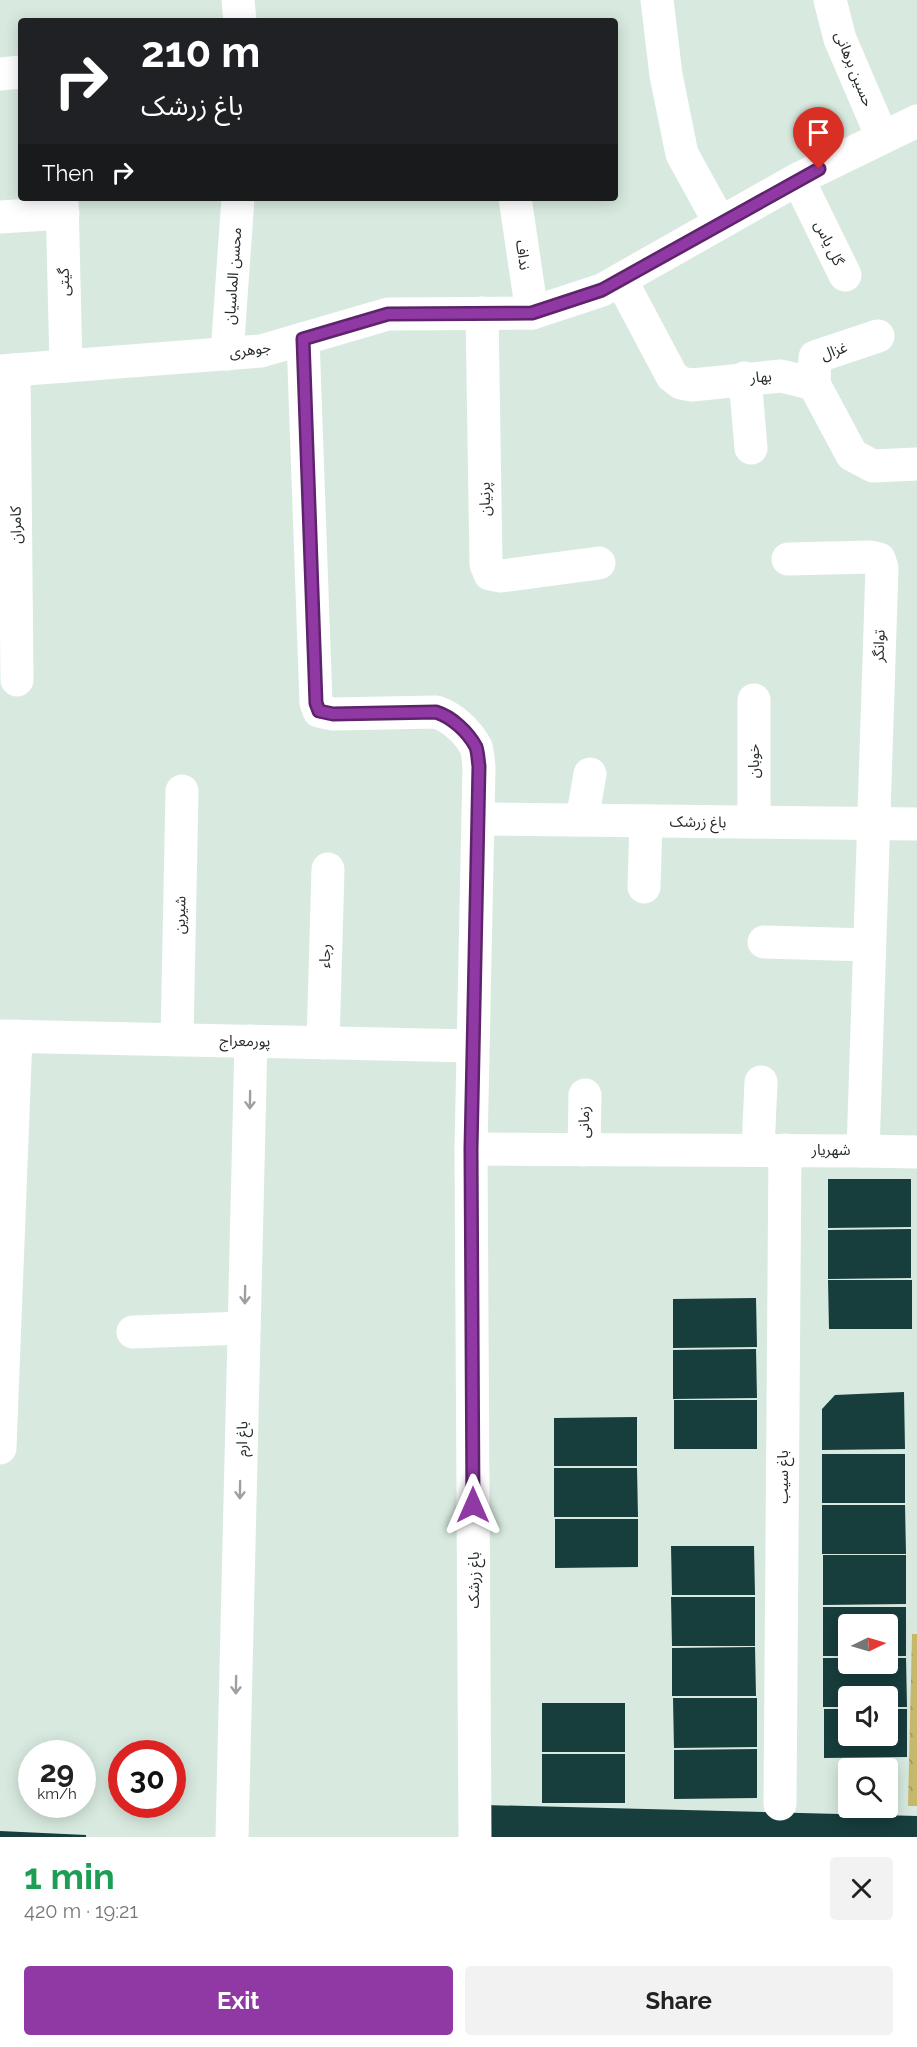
<!DOCTYPE html>
<html lang="en">
<head>
<meta charset="utf-8">
<style>
	body { margin:0; font-family:Raleway,"Noto Sans Arabic",sans-serif; background:#f2f2f2; color:#222; height:100vh; display:flex; flex-direction:column; font-size:22px; white-space:nowrap }
	* { box-sizing:border-box; margin:0 }
	p { font-size:20px; color:#767676 }
	.icon { flex:none; width:33px; height:33px; fill:none; stroke:currentColor; stroke-width:2; stroke-linecap:round; stroke-linejoin:round }
	.map { position:relative; height:1837px; overflow:hidden }
	.side { display:flex; flex-direction:column; background:#fff; flex:1 }
	.side>* { flex:none }
	.guide { position:absolute; left:18px; top:18px; width:600px; height:183px; border-radius:6px; box-shadow:0 3px 15px #0003; background:#202124; color:#fff; overflow:hidden }
	.needle { width:39px; rotate:85deg }
	.controls { position:absolute; left:838px; top:1614px; display:grid; gap:12px }
	.controls a { display:grid; place-items:center; width:60px; height:60px; border-radius:6px; background:#fff; box-shadow:0 3px 15px #0003; font-size:30px }
	.speed { position:absolute; left:18px; top:1740px; display:flex; gap:12px; font-size:30px; font-weight:700; text-align:center }
	.speed>* { display:grid; place-content:center; width:78px; height:78px; border-radius:50%; background:#fff; box-shadow:0 3px 15px #0003; line-height:1 }
	.speed small { font-size:15px; font-weight:400 }
	.speed .limit { border:9px solid #d22; background:#fff; color:#111 }
	.pin { position:absolute; display:grid; place-items:center; width:51px; height:51px; color:#fff; margin:-62px -26px; border-radius:50% 50% 50% 0; rotate:-45deg; box-shadow:0 0 6px #0007 }
	.pin .icon { rotate:45deg }
	.me { position:absolute; width:66px; margin:-33px; rotate:0deg; stroke-linejoin:round; filter:drop-shadow(0 0 4px #0008) }
	.turn { display:flex; align-items:center; gap:21px; height:126px; padding:0 24px; font-size:27px }
	.turn .icon { width:78px; height:78px; stroke-width:2.5 }
	.turn b { display:block; font-size:42px; line-height:51px }
	.then { display:flex; align-items:center; height:57px; padding:0 24px; background:#0003; gap:12px; font-size:22px }
	.round { display:grid; place-items:center; flex:none; width:63px; height:63px; border-radius:6px; background:#f2f2f2 }
	.overview { display:flex; align-items:center; justify-content:space-between; height:102px; padding:0 24px }
	h1 { font-size:36px; font-weight:700; line-height:45px; color:#1e9e55 }
	.button { display:flex; gap:12px; margin-top:auto; padding:12px 24px }
	.button a { flex:1; height:69px; border-radius:6px; background:#9038a4; color:#fff; font-size:24px; font-weight:700; line-height:69px; text-align:center }
	.button a+a { background:#f2f2f2; color:#222 }
	.map>svg:first-child { display:block }
</style>
</head>
<body>
<div class="map">
<svg width="917" height="1837" viewBox="0 0 917 1837">
	<defs>
		<pattern id="park-crowns" width="20" height="18" patternUnits="userSpaceOnUse" patternTransform="scale(1.5)"><rect width="20" height="18" fill="#c6b96c"/><path d="M2 6a3 3 0 1 1 6 0M12 15a3 3 0 1 1 6 0" fill="none" stroke="#a19759"/></pattern>
	</defs>
	<rect width="100%" height="100%" fill="#d8eae0"/>
	<!-- park -->
	<polygon fill="url(#park-crowns)" points="912,1634 917,1634 917,1806 908,1806"/>
	<!-- building -->
	<g fill="#173d3c">
		<polygon points="828,1179 911,1179 911,1227 828,1228"/>
		<polygon points="911,1229 911,1278 828,1279 828,1230"/>
		<polygon points="828,1280 912,1280 912,1329 829,1329"/>
		<polygon points="756,1298 757,1347 673,1348 673,1299"/>
		<polygon points="756,1349 757,1398 673,1399 673,1350"/>
		<polygon points="904,1392 905,1449 822,1450 822,1409 835,1395"/>
		<rect x="674" y="1400" width="83" height="49"/>
		<polygon points="637,1417 637,1466 554,1466 554,1418"/>
		<rect x="822" y="1454" width="83" height="49"/>
		<polygon points="554,1468 637,1468 638,1517 554,1517"/>
		<polygon points="822,1505 905,1505 906,1554 822,1554"/>
		<polygon points="555,1519 638,1519 638,1567 555,1568"/>
		<polygon points="671,1546 754,1546 755,1595 672,1595"/>
		<polygon points="823,1555 906,1555 906,1604 823,1605"/>
		<polygon points="671,1597 755,1597 755,1646 672,1646"/>
		<polygon points="823,1607 906,1607 906,1656 888,1656 888,1624 849,1624 849,1656 823,1656"/>
		<polygon points="755,1647 756,1696 672,1696 672,1648"/>
		<polygon points="823,1658 849,1658 849,1664 888,1664 888,1658 906,1658 907,1707 888,1707 888,1696 849,1696 849,1707 823,1707"/>
		<polygon points="673,1698 757,1698 757,1747 674,1748"/>
		<rect x="542" y="1703" width="83" height="49"/>
		<polygon points="824,1709 849,1709 849,1736 888,1736 888,1709 907,1709 907,1757 824,1758"/>
		<polygon points="757,1749 757,1798 674,1799 674,1750"/>
		<rect x="542" y="1754" width="83" height="49"/>
		<polygon points="485,1805 917,1816 917,1837 485,1837"/>
		<polygon points="0,1831 86,1835 86,1837 0,1837"/>
	</g>
	<g fill="none" stroke-linecap="round" stroke-linejoin="round">
		<!-- minor -->
		<g stroke="#fff" stroke-width="33">
			<polyline points="238,0 240,21"/>
			<polyline points="657,0 666,75 682,154 720,223"/>
			<polyline points="830,0 840,39 882,137"/>
			<polyline points="0,74 21,72"/>
			<polyline points="798,179 845,275"/>
			<polyline points="62,198 66,366"/>
			<polyline points="515,198 532,313"/>
			<polyline points="0,217 63,213"/>
			<polyline points="621,280 672,376 681,383 692,385 781,376 814,384 852,455 873,466 917,464"/>
			<polyline points="482,313 486,564 490,574 501,576 599,563"/>
			<path d="M 303,339 L 316,703 L 319,711 L 333,714 L 436,712 C 452,717 468,732 476,747 C 478,753 478,760 479,767 L 471,1149 L 475,1837"/>
			<polyline points="227,354 238,198"/>
			<polyline points="14,370 17,680"/>
			<polyline points="0,371 261,351 388,314 532,313 602,290 798,179 917,121"/>
			<polyline points="745,378 751,448"/>
			<polyline points="814,384 815,357 878,336"/>
			<polyline points="478,819 917,824"/>
			<polyline points="582,820 590,774"/>
			<polyline points="754,822 754,700"/>
			<polyline points="644,887 646,821"/>
			<polyline points="764,942 869,945"/>
			<polyline points="0,1036 473,1046"/>
			<polyline points="177,1040 182,791"/>
			<polyline points="323,1043 328,869"/>
			<polyline points="471,1149 863,1151 882,568 879,559 871,557 788,559"/>
			<polyline points="584,1150 585,1095"/>
			<polyline points="758,1150 761,1082"/>
			<polyline points="863,1151 917,1152"/>
			<polyline points="133,1332 244,1328"/>
			<polyline points="0,1448 16,1036"/>
			<polyline points="780,1804 785,1150"/>
			<polyline points="232,1837 251,1041"/>
		</g>
	</g>
	<!-- one-way arrows -->
	<defs><path id="oneway-shaft" d="M-6 0H5M1.5-3L5.5 0L1.5 3" fill="none" stroke-width="1.6" stroke-linecap="round" stroke-linejoin="round" transform="scale(1.5)"/></defs>
	<g stroke="#9da09f">
		<use href="#oneway-shaft" transform="translate(250 1100) rotate(91)"/>
		<use href="#oneway-shaft" transform="translate(245 1295) rotate(91)"/>
		<use href="#oneway-shaft" transform="translate(240 1490) rotate(91)"/>
		<use href="#oneway-shaft" transform="translate(236 1685) rotate(91)"/>
	</g>
	<g fill="none" stroke-linecap="round" stroke-linejoin="round">
		<!-- route casing -->
		<g stroke="#5e246b" stroke-width="15">
			<path id="route" d="M 473,1505 L 471,1149 L 479,766 C 478,760 478,753 476,747 C 468,732 452,717 436,712 L 333,714 L 319,711 L 316,703 L 303,339 L 388,314 L 532,313 L 602,290 L 819,169"/>
		</g>
		<!-- route -->
		<use href="#route" stroke="#9038a4" stroke-width="10"/>
	</g>
	<g text-anchor="middle" dominant-baseline="central" stroke-width="6" stroke-linejoin="round" paint-order="stroke">
		<!-- street labels -->
		<g font-size="15" fill="#262d29" stroke="#fff">
			<text transform="translate(854 69) rotate(68)">حسین برهانی</text>
			<text transform="translate(829 243) rotate(64)">گل یاس</text>
			<text transform="translate(523 255) rotate(82)">نداف</text>
			<text transform="translate(233 276) rotate(-86)">محسن الماسیان</text>
			<text transform="translate(64 282) rotate(-91)">گیتی</text>
			<text transform="translate(250 350) rotate(-8)">جوهری</text>
			<text transform="translate(834 351) rotate(-20)">غزال</text>
			<text transform="translate(761 377) rotate(-4)">بهار</text>
			<text transform="translate(485 499) rotate(-91)">پرنیان</text>
			<text transform="translate(16 525) rotate(-91)">کامران</text>
			<text transform="translate(879 646) rotate(-88)">توانگر</text>
			<text transform="translate(754 761) rotate(-90)">خوبان</text>
			<text transform="translate(698 822) rotate(1)">باغ زرشک</text>
			<text transform="translate(180 915) rotate(-89)">شیرین</text>
			<text transform="translate(325 956) rotate(-88)">رجاء</text>
			<text transform="translate(245 1041) rotate(1)">پورمعراج</text>
			<text transform="translate(584 1122) rotate(-89)">زمانی</text>
			<text x="831" y="1150">شهریار</text>
			<text transform="translate(242 1439) rotate(-89)">باغ ارم</text>
			<text transform="translate(783 1477) rotate(-90)">باغ سیب</text>
			<text transform="translate(474 1580) rotate(-90)">باغ زرشک</text>
		</g>
	</g>
</svg>
<div class="controls">
<a><svg class="needle" viewBox="-14 -14 28 28"><path d="M0-13l5 13h-10z" fill="#e53935"/><path d="M0 13l5-13h-10z" fill="#767676"/></svg></a>
<a><svg class="icon" aria-label="sound" viewBox="0 0 24 24"><path d="M4 9h4l5-4v14l-5-4H4zM17 9q2 3 0 6"/></svg></a>
<a><svg class="icon" aria-label="search" viewBox="0 0 24 24"><circle cx="10" cy="10" r="6"/><path d="M15 15l6 6"/></svg></a>
</div>
<div class="speed"><div>29<small>km/h</small></div><div class="limit">30</div></div>
<div class="pin" style="left:819px;top:169px;background:#d93025"><svg class="icon" aria-label="arrive" viewBox="0 0 24 24"><path d="M6 21V4h12l-3 4 3 4H6"/></svg></div>
<svg class="me" style="left:473px;top:1505px" viewBox="-20 -20 40 40"><path d="M0-17L14 15 0 8-14 15z" fill="#9038a4" stroke="#fff" stroke-width="4"/></svg>
<div class="guide">
<div class="turn"><svg class="icon" aria-label="right" viewBox="0 0 24 24"><path d="M7 20v-9h11M14 6l5 5-5 5"/></svg><div><b>210 m</b>باغ زرشک</div></div>
<div class="then">Then<svg class="icon" aria-label="right" viewBox="0 0 24 24"><path d="M7 20v-9h11M14 6l5 5-5 5"/></svg></div>
</div>
</div>
<section class="side">
<div class="overview"><div><h1>1 min</h1><p>420 m · 19:21</p></div><a class="round"><svg class="icon" aria-label="close" viewBox="0 0 24 24"><path d="M6 6l12 12M18 6L6 18"/></svg></a></div>
<div class="button"><a>Exit</a><a>Share</a></div>
</section>
</body>
</html>
